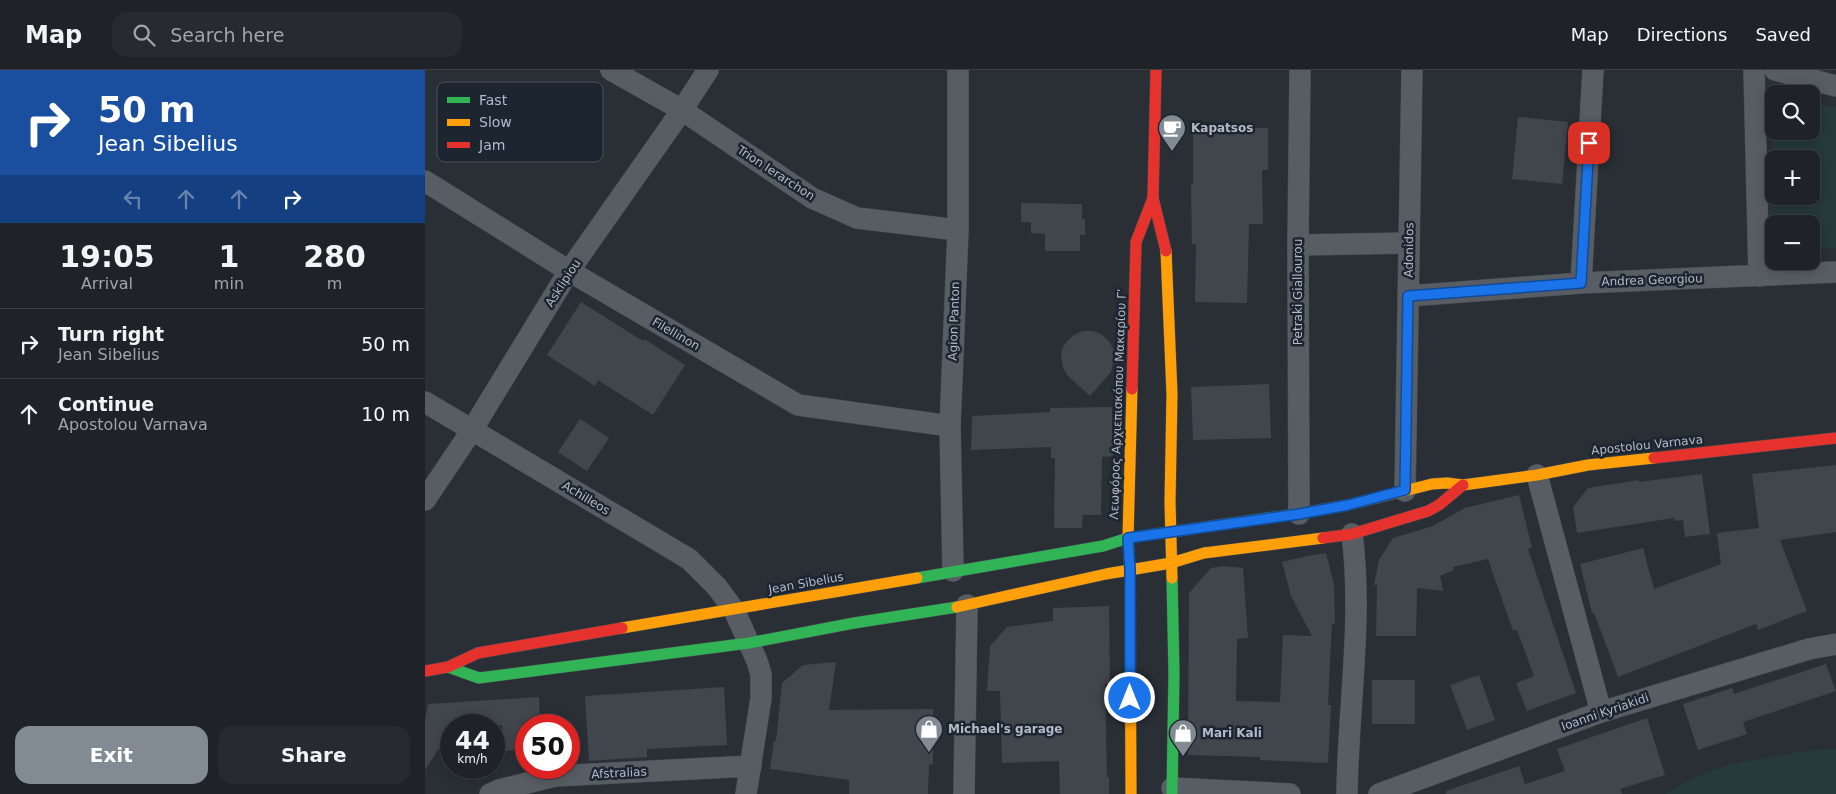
<!DOCTYPE html>
<html lang="en">
<head>
<meta charset="utf-8">
<style>
	body { margin:0; font-family:"DejaVu Sans",sans-serif; background:#272b30; color:#f1f3f6; height:100vh; display:flex; flex-direction:column; font-size:19px; white-space:nowrap }
	* { box-sizing:border-box; margin:0 }
	p { font-size:16px; color:#a1a4a8 }
	.icon { flex:none; width:28px; height:28px; fill:none; stroke:currentColor; stroke-width:2; stroke-linecap:round; stroke-linejoin:round }
	.map { position:relative; flex:1; overflow:hidden }
	.panel { display:flex; flex-direction:column; background:#1f2328; width:425px }
	.panel>* { flex:none }
	.guide { background:#1a4fa0; color:#fff; overflow:hidden }
	.tools { position:absolute; left:1340px; top:15px; display:grid; gap:10px }
	.tools a { display:grid; place-items:center; width:55px; height:55px; border-radius:10px; background:#1f2328; box-shadow:0 2px 12px #0003,0 0 0 1px #3c4045; font-size:25px }
	.speed { position:absolute; left:15px; top:644px; display:flex; gap:10px; font-size:25px; font-weight:700; text-align:center }
	.speed>* { display:grid; place-content:center; width:65px; height:65px; border-radius:50%; background:#1f2328; box-shadow:0 2px 12px #0003,0 0 0 1px #3c4045; line-height:1 }
	.speed small { font-size:12px; font-weight:400 }
	.speed .limit { border:8px solid #d22; background:#fff; color:#111 }
	.pin { position:absolute; display:grid; place-items:center; width:42px; height:42px; color:#fff; margin:-21px; border-radius:10px; box-shadow:0 2px 8px #0006 }
	.me { position:absolute; width:55px; margin:-28px; rotate:0deg; stroke-linejoin:round; filter:drop-shadow(0 0 4px #0008) }
	.turn { display:flex; align-items:center; gap:18px; height:105px; padding:0 15px; font-size:22px }
	.turn .icon { width:65px; height:65px; stroke-width:2.5 }
	.turn b { display:block; font-size:35px; line-height:42px }
	.lanes { display:flex; align-items:center; height:48px; padding:0 15px; background:#0003; justify-content:center; gap:25px; direction:ltr }
	.lanes .off { opacity:.35 }
	.eta { display:flex; justify-content:space-evenly; align-items:center; height:85px; text-align:center }
	.eta b { font-size:30px; font-weight:600; line-height:35px }
	.button { display:flex; gap:10px; margin-top:auto; padding:10px 15px }
	.button a { flex:1; height:58px; border-radius:15px; background:#828a94; color:#fff; font-size:20px; font-weight:600; line-height:58px; text-align:center }
	.button a+a { background:#272b30; color:#f1f3f6 }
	ul { padding:0; list-style:none }
	li { display:flex; align-items:center; gap:15px; height:70px; padding:0 15px; border-top:1px solid #3c4045 }
	li div { flex:1 }
	li b { display:block; font-size:19px }
	li em { font-style:normal }
	header { display:flex; align-items:center; gap:30px; box-sizing:border-box; height:70px; padding:0 25px; background:#1f2328; border-bottom:1px solid #3c4045 }
	header strong { font-size:24px }
	nav { display:flex; gap:28px; margin-inline-start:auto; font-size:18px }
	.search { width:350px; height:45px; background:#272b30; display:flex; align-items:center; gap:12px; box-sizing:border-box; padding:0 18px; border-radius:15px; color:#a1a4a8; font-size:19px }
	main { display:flex; flex:1; min-height:0 }
	.map>svg:first-child { display:block }
</style>
</head>
<body>
<header>
<strong>Map</strong>
<div class="search"><svg class="icon" aria-label="search" viewBox="0 0 24 24"><circle cx="10" cy="10" r="6"/><path d="M15 15l6 6"/></svg>Search here</div>
<nav><a>Map</a><a>Directions</a><a>Saved</a></nav>
</header>
<main>
<section class="panel">
<div class="guide">
<div class="turn"><svg class="icon" aria-label="right" viewBox="0 0 24 24"><path d="M7 20v-9h11M14 6l5 5-5 5"/></svg><div><b>50 m</b>Jean Sibelius</div></div>
<div class="lanes"><svg class="icon off" aria-label="left" viewBox="0 0 24 24"><path d="M17 20v-9H6M10 6l-5 5 5 5"/></svg><svg class="icon off" aria-label="ahead" viewBox="0 0 24 24"><path d="M12 20V5M6 11l6-6 6 6"/></svg><svg class="icon off" aria-label="ahead" viewBox="0 0 24 24"><path d="M12 20V5M6 11l6-6 6 6"/></svg><svg class="icon" aria-label="right" viewBox="0 0 24 24"><path d="M7 20v-9h11M14 6l5 5-5 5"/></svg></div>
</div>
<div class="eta">
<div><b>19:05</b><p>Arrival</p></div>
<div><b>1</b><p>min</p></div>
<div><b>280</b><p>m</p></div>
</div>
<ul>
<li><svg class="icon" aria-label="right" viewBox="0 0 24 24"><path d="M7 20v-9h11M14 6l5 5-5 5"/></svg><div><b>Turn right</b><p>Jean Sibelius</p></div><em>50 m</em></li>
<li><svg class="icon" aria-label="ahead" viewBox="0 0 24 24"><path d="M12 20V5M6 11l6-6 6 6"/></svg><div><b>Continue</b><p>Apostolou Varnava</p></div><em>10 m</em></li>
</ul>
<div class="button"><a>Exit</a><a>Share</a></div>
</section>
<div class="map">
<svg width="1411" height="724" viewBox="0 0 1411 724">
	<rect width="100%" height="100%" fill="#292f35"/>
	<!-- green -->
	<g fill="#26393b" fill-rule="evenodd">
		<path d="M 1386,34 L 1411,37 L 1411,178 L 1386,179 L 1386,154 L 1349,154 L 1349,181 L 1343,181 L 1349,47 L 1349,61 L 1386,61 ZM 1349,89 L 1386,89 L 1386,126 L 1349,126 Z"/>
		<polygon points="1411,679 1411,724 1241,724 1268,708 1305,694 1379,681"/>
	</g>
	<!-- building -->
	<g fill="#41464c">
		<polygon points="1093,47 1143,52 1137,114 1087,109"/>
		<polygon points="768,58 843,58 843,100 837,100 838,154 824,154 822,233 770,232 771,174 767,174 766,114 768,114"/>
		<polygon points="596,133 657,134 657,149 660,149 660,165 655,165 655,181 620,181 620,164 606,163 606,152 596,152"/>
		<polygon points="156,232 218,271 219,269 260,295 228,345 173,310 170,316 122,285"/>
		<polygon points="658,261 667,261 676,264 683,270 688,278 690,286 686,302 665,326 642,305 638,297 636,288 637,279 642,271 649,265"/>
		<polygon points="844,314 846,368 768,370 766,317"/>
		<polygon points="687,337 688,386 677,387 676,445 658,445 657,458 629,458 630,388 626,388 626,377 546,380 547,346 625,342 625,338"/>
		<polygon points="155,349 184,368 162,401 133,382"/>
		<polygon points="1411,395 1411,462 1355,470 1382,541 1333,560 1331,554 1193,607 1169,543 1167,543 1155,494 1218,478 1229,519 1296,494 1292,463 1334,458 1327,404"/>
		<polygon points="1277,404 1285,464 1260,467 1258,450 1250,451 1249,448 1152,463 1148,437 1163,418 1214,410 1214,412"/>
		<polygon points="1094,425 1107,478 1103,479 1151,623 1102,641 1091,613 1109,606 1092,560 1088,561 1063,489 1028,497 1029,500 1015,506 1018,521 992,518 991,566 951,566 952,515 949,515 954,490 968,468 1008,456 1040,438"/>
		<polygon points="901,483 909,515 910,554 907,554 905,593 903,635 906,635 903,693 835,690 835,687 763,685 764,523 786,498 798,496 818,498 823,568 812,569 811,631 855,632 858,565 887,566 866,526 857,492 882,486"/>
		<polygon points="684,536 685,614 680,614 682,707 684,707 684,724 635,724 634,691 577,693 575,621 562,621 565,576 582,557 628,551 628,538"/>
		<polygon points="411,592 404,640 508,639 508,694 504,695 503,724 424,724 424,710 345,699 349,671 351,671 357,613 378,595"/>
		<polygon points="1401,594 1411,621 1318,652 1322,664 1273,680 1258,634 1307,618 1309,624"/>
		<polygon points="1054,605 1070,650 1042,660 1025,615"/>
		<rect x="947" y="610" width="43" height="44"/>
		<polygon points="299,617 302,675 222,679 222,687 164,691 160,626"/>
		<polygon points="114,627 115,655 101,655 101,680 78,681 77,655 26,655 26,701 15,677 0,700 0,650 3,634"/>
		<polygon points="1222,648 1240,705 1195,719 1197,724 1021,724 1021,721 1094,696 1100,714 1140,701 1132,679"/>
	</g>
	<g fill="none" stroke-linecap="round" stroke-linejoin="round">
		<!-- street casing -->
		<g stroke="#474b50" stroke-width="22">
			<g id="street">
				<polyline points="186,0 257,40 387,128 432,148 533,160"/>
				<polyline points="1329,0 1334,206"/>
				<polyline points="1350,0 1411,16"/>
				<polyline points="0,111 144,201 373,335 525,356"/>
				<polyline points="873,175 984,173"/>
				<polyline points="1156,213 1168,0"/>
				<polyline points="983,226 1156,213 1411,202"/>
				<polyline points="0,332 264,489 292,517 309,540 332,591 336,604 336,628 321,724"/>
				<polyline points="1112,405 1176,642"/>
				<polyline points="980,421 987,0"/>
				<polyline points="0,430 47,360 144,201 257,40 283,0"/>
				<polyline points="874,444 873,175 875,0"/>
				<polyline points="528,501 525,356 533,160 533,0"/>
				<polyline points="747,718 865,724"/>
				<polyline points="65,724 74,720 130,706 326,696"/>
				<polyline points="539,724 542,535"/>
				<path d="M 922,724 C 923,638 938,550 927,464"/>
				<polyline points="954,724 1176,642 1384,579 1411,574"/>
			</g>
		</g>
		<!-- fast casing -->
		<g stroke="#474b50" stroke-width="12">
			<g id="fast">
				<polyline points="492,508 678,476 703,468 878,443"/>
				<polyline points="747,508 749,604 747,724"/>
				<polyline points="23,597 54,608 324,573 429,553 532,537"/>
			</g>
		</g>
		<!-- slow casing -->
		<g stroke="#474b50" stroke-width="12">
			<g id="slow">
				<polyline points="741,181 747,324 745,432 747,508"/>
				<polyline points="878,443 923,435 1007,414 1022,413 1038,415 1112,405 1163,395 1229,388"/>
				<polyline points="532,537 681,504 746,493 779,483 898,468"/>
				<polyline points="197,558 492,508"/>
				<polyline points="706,724 705,500 703,468 707,319"/>
			</g>
		</g>
		<!-- jam casing -->
		<g stroke="#474b50" stroke-width="12">
			<g id="jam">
				<polyline points="731,0 728,128 741,181"/>
				<polyline points="707,319 711,172 728,128"/>
				<polyline points="1229,388 1411,368"/>
				<polyline points="898,468 927,464 1003,441 1014,435 1038,415"/>
				<polyline points="0,601 23,597 53,583 197,558"/>
			</g>
		</g>
		<!-- street -->
		<use href="#street" stroke="#585d63" stroke-width="21"/>
		<!-- fast -->
		<use href="#fast" stroke="#30b455" stroke-width="11"/>
		<!-- slow -->
		<use href="#slow" stroke="#ff9f0a" stroke-width="11"/>
		<!-- jam -->
		<use href="#jam" stroke="#e5322d" stroke-width="11"/>
	</g>
	<g fill="none" stroke-linecap="round" stroke-linejoin="round">
		<!-- route casing -->
		<g stroke="#114b97" stroke-width="12">
			<polyline id="route" points="705,628 705,500 703,468 874,444 923,435 980,420 983,226 1156,213 1164,73"/>
		</g>
		<!-- route -->
		<use href="#route" stroke="#1a73e8" stroke-width="9"/>
	</g>
	<!-- icons -->
	<defs>
		<g id="cafe-pin" transform="scale(1.4375)"><path d="M0 17L-7.5 6A9.5 9.5 0 1 1 7.5 6Z" fill="#828a94" stroke="#1c2530"/><path d="M-5.5-4.5H6V0H3Q3 3.5 0 3.5H-2.5Q-5.5 3.5-5.5 0ZM3-3.2v2h1.7v-2ZM-6 4.5H4V6H-6Z" fill="#fff"/></g>
		<g id="shop-pin" transform="scale(1.4375)"><path d="M0 17L-7.5 6A9.5 9.5 0 1 1 7.5 6Z" fill="#828a94" stroke="#1c2530"/><path d="M-5-2.5h2.3a2.7 3.5 0 0 1 5.4 0H5L5.5 6h-11ZM-1.5-2.5h3a1.5 2.3 0 0 0-3 0Z" fill="#fff"/></g>
	</defs>
	<g fill-rule="evenodd">
		<use href="#cafe-pin" x="747" y="58"/>
		<use href="#shop-pin" x="504" y="659"/>
		<use href="#shop-pin" x="758" y="663"/>
	</g>
	<g text-anchor="middle" dominant-baseline="central" stroke-width="5" stroke-linejoin="round" paint-order="stroke">
		<!-- poi labels -->
		<g font-size="12" font-weight="bold" fill="#b2bbc7" stroke="#1c2530" text-anchor="start">
			<text x="766" y="58">Kapatsos</text>
			<text x="523" y="659">Michael's garage</text>
			<text x="777" y="663">Mari Kali</text>
		</g>
		<!-- street labels -->
		<g font-size="12" fill="#b2bbc7" stroke="#1c2530">
			<text transform="translate(351 103) rotate(33)">Trion Ierarchon</text>
			<text transform="translate(984 180) rotate(-89)">Adonidos</text>
			<text transform="translate(1227 210) rotate(-2)">Andrea Georgiou</text>
			<text transform="translate(138 213) rotate(-57)">Asklipiou</text>
			<text transform="translate(873 222) rotate(-90)">Petraki Giallourou</text>
			<text transform="translate(529 251) rotate(-88)">Agion Panton</text>
			<text transform="translate(251 264) rotate(30)">Filellinon</text>
			<text transform="translate(693 334) rotate(-88)">Λεωφόρος Αρχιεπισκόπου Μακαρίου Γ’</text>
			<text transform="translate(1222 375) rotate(-6)">Apostolou Varnava</text>
			<text transform="translate(161 428) rotate(31)">Achilleos</text>
			<text transform="translate(381 513) rotate(-10)">Jean Sibelius</text>
			<text transform="translate(1180 642) rotate(-19)">Ioanni Kyriakidi</text>
			<text transform="translate(194 703) rotate(-3)">Afstralias</text>
		</g>
	</g>
	<!-- legend -->
	<rect x="12" y="12" width="166" height="80" rx="8" fill="#1c2530" stroke="#49525d" stroke-width="1"/>
	<rect x="22" y="27" width="23" height="6" fill="#30b455"/>
	<rect x="22" y="49" width="23" height="7" fill="#ff9f0a"/>
	<rect x="22" y="72" width="23" height="6" fill="#e5322d"/>
	<g font-size="14" fill="#b2bbc7">
		<text x="54" y="35">Fast</text>
		<text x="54" y="57">Slow</text>
		<text x="54" y="80">Jam</text>
	</g>
</svg>
<div class="tools">
<a><svg class="icon" aria-label="search" viewBox="0 0 24 24"><circle cx="10" cy="10" r="6"/><path d="M15 15l6 6"/></svg></a>
<a>+</a>
<a>−</a>
</div>
<div class="speed"><div>44<small>km/h</small></div><div class="limit">50</div></div>
<div class="pin" style="left:1164px;top:73px;background:#d93025"><svg class="icon" aria-label="arrive" viewBox="0 0 24 24"><path d="M6 21V4h12l-3 4 3 4H6"/></svg></div>
<svg class="me" style="left:705px;top:628px" viewBox="-20 -20 40 40"><circle r="17" fill="#1a73e8" stroke="#fff" stroke-width="3"/><path d="M0-11L8 9 0 5-8 9z" fill="#fff"/></svg>
</div>
</main>
</body>
</html>
